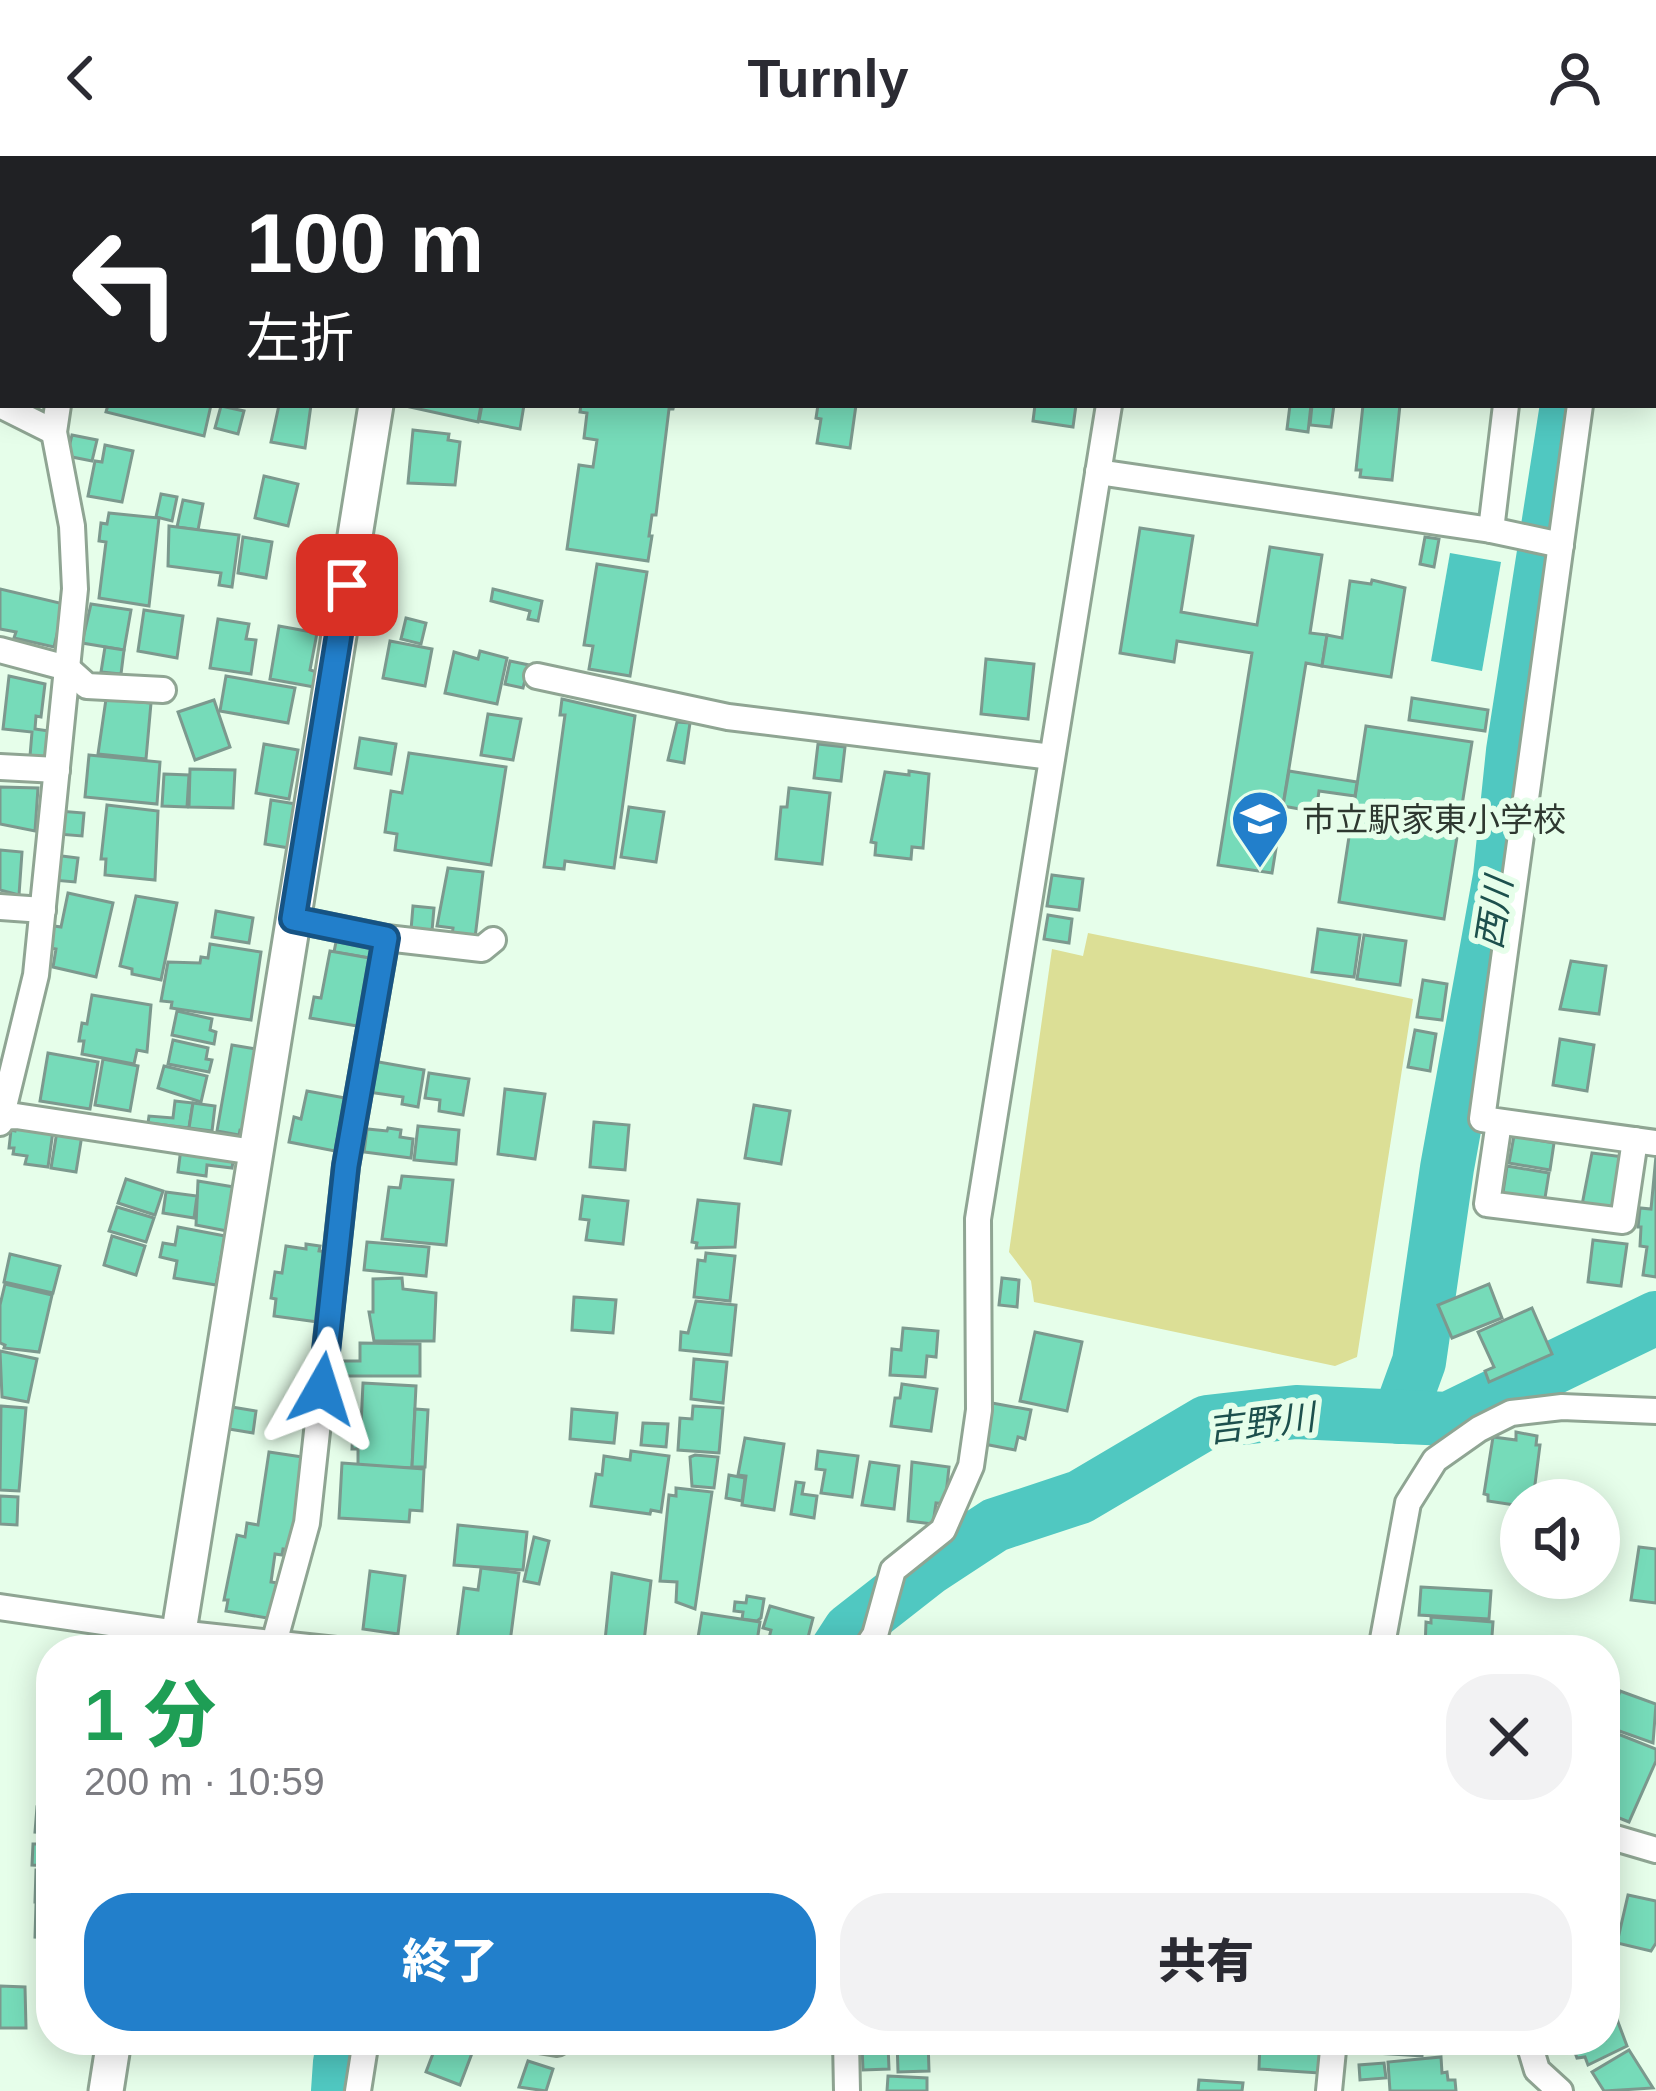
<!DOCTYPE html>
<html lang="ja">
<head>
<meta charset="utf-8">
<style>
	body { margin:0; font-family:Helvetica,"Noto Sans JP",sans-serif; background:#f2f2f3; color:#2b2b33; height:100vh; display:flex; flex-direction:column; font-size:45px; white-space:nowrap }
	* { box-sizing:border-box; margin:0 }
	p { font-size:39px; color:#7c7c81 }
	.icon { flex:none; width:66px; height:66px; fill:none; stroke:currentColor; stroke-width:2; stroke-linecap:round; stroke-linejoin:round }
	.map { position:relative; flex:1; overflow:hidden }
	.drawer { position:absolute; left:36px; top:1479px; width:1584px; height:420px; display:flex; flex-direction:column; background:#fff; border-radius:48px; box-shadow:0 6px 30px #0003 }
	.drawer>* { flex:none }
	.banner { position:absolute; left:0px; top:0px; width:1656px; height:252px; box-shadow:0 6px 30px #0003; background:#202124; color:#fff; overflow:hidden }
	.tools { position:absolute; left:1500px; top:1323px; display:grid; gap:24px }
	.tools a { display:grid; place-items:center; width:120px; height:120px; border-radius:50%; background:#fff; box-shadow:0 6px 30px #0003; font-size:60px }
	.pin { position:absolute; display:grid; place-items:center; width:102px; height:102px; color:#fff; margin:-51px; border-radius:24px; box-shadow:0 6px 18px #0006 }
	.me { position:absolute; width:132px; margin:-66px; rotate:6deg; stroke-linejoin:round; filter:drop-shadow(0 0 9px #0008) }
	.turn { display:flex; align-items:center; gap:42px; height:252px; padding:0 48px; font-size:54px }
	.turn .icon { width:156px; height:156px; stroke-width:2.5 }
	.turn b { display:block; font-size:84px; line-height:102px }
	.round { display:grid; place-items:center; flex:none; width:126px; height:126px; border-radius:48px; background:#f2f2f3 }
	.overview { display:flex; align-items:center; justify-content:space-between; height:204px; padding:0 48px }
	h1 { font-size:72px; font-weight:800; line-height:90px; color:#1e9e55 }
	.action { display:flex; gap:24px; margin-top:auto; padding:24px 48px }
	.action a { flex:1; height:138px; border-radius:48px; background:#227fcb; color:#fff; font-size:48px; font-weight:800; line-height:138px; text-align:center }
	.action a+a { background:#f2f2f3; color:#2b2b33 }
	header { display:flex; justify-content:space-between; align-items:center; height:156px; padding:0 48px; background:#fff; font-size:54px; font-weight:800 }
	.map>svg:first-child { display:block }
</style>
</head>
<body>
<header><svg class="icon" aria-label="back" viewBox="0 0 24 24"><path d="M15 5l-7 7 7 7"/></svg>Turnly<svg class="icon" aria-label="person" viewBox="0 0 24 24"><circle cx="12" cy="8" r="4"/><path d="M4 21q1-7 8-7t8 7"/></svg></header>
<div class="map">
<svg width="1656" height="1935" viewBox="0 0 1656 1935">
	<rect width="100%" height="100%" fill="#e6feea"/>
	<!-- pitch -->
	<polygon fill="#dcdf96" points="1088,777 1413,843 1357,1201 1335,1210 1034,1146 1031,1125 1009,1096 1052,793 1083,800"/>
	<!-- water -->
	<polygon fill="#50c8c1" points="1450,397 1501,406 1482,515 1431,505"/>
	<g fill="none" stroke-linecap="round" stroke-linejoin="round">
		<!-- river -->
		<g stroke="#50c8c1" stroke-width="54">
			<polyline points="1601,3 1602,0"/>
			<polyline points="1399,1261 1419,1206 1447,1012 1500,720 1513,595 1567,249"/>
			<polyline points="837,1494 850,1474 928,1413 995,1369 1080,1341 1207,1266 1296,1256 1448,1263 1656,1162"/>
			<polyline points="338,1935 340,1906 350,1884"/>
		</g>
	</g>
	<!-- building -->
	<g fill="#76dbb9" stroke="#7c998e" stroke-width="3">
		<polygon points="108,249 211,249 204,280 106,256"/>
		<polygon points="279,249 311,249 305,292 271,286"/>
		<polygon points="401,249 481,249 478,266"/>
		<polygon points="482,249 524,249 520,273 479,265"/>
		<polygon points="581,249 674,249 673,253 669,253 656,359 652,359 649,380 652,380 648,405 567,393 579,309 593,311 597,284 584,282 587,257 580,256"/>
		<polygon points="818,249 856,249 850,292 817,287 821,263 816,262"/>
		<polygon points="1035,249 1076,249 1073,271 1033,265"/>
		<polygon points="1290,249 1311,249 1308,276 1287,273"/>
		<polygon points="1312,249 1334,249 1331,271 1310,269"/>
		<polygon points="1363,249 1400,249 1392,324 1360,321 1361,314 1356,314"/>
		<polygon points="221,250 244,255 238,278 215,272"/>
		<polygon points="413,274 449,278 448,284 460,286 455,329 408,327"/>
		<polygon points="72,279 97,284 92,305 67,300"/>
		<polygon points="105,289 133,295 122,346 88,340 95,305 102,306"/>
		<polygon points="264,320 298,328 288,370 255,362"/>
		<polygon points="161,338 177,341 172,365 156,361"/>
		<polygon points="183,344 203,348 198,374 177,371"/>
		<polygon points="109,357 159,362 149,450 99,442 106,386 99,385 101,367 107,368"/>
		<polygon points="169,370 239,379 232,431 219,429 221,417 168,410"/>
		<polygon points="1140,372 1193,380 1181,456 1257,469 1270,391 1322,399 1310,477 1327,479 1322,510 1306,507 1272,717 1218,709 1252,497 1177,485 1174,506 1120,497"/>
		<polygon points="243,381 272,386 266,422 238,417"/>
		<polygon points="1425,381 1439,383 1434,411 1420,408"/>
		<polygon points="597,408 647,416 630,520 589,513 593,490 584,489"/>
		<polygon points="1372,424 1405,432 1391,521 1322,510 1327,479 1342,482 1350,425 1371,428"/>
		<polygon points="0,433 64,448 54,491 14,482 16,476 0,473"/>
		<polygon points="493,433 542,445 538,465 528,463 530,455 491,445"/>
		<polygon points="91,448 131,454 124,494 82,487"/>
		<polygon points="144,454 183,460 177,502 138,495"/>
		<polygon points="406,462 426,467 421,488 401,483"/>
		<polygon points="218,463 249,468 246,483 256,484 251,518 210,512"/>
		<polygon points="279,470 317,477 310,514 317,516 314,531 270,523"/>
		<polygon points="390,485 432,493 425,530 383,522"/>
		<polygon points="105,491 124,494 121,518 101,516"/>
		<polygon points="480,495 507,502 497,548 445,537 454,496 478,503"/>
		<polygon points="986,503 1034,508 1028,563 981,558"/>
		<polygon points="510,505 529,509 523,532 505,528"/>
		<polygon points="9,520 45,528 41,561 36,560 35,573 49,575 45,602 30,600 32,576 3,573"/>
		<polygon points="226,520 295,532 288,567 220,555"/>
		<polygon points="1412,542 1488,554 1485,575 1409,564"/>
		<polygon points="106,543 151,547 146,603 98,598"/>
		<polygon points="562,543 635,560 614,712 565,705 564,713 544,711 565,559 560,559"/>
		<polygon points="214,544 230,591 195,604 178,556"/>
		<polygon points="488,558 521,563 513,604 481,599"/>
		<polygon points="677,566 690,567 684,607 668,604"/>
		<polygon points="1366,570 1472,586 1444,763 1339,746"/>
		<polygon points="360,582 396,588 391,618 355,612"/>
		<polygon points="264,588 298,594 289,643 256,637"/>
		<polygon points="818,588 845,591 841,625 814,622"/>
		<polygon points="409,597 506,611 491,709 395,694 397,678 385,676 391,635 402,637"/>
		<polygon points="89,599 160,606 157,648 85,641"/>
		<polygon points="190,613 235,614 233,652 189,651"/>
		<polygon points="909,615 929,618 923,692 912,691 911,703 875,699 876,687 871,686 885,616 909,619"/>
		<polygon points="1289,615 1357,626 1355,640 1319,635 1316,656 1283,650"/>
		<polygon points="164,618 189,619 187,651 162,650"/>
		<polygon points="0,631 38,632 35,675 0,668"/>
		<polygon points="789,632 830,637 822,708 776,703 781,651 787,651"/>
		<polygon points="271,644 296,648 289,692 265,688"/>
		<polygon points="107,649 158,655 155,724 105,719 106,703 101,703"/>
		<polygon points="629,651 664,656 656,706 621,701"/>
		<polygon points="59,655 84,657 82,680 57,678"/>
		<polygon points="0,694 22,696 19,739 0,734"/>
		<polygon points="54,699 78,702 75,726 52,724"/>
		<polygon points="448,712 483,716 475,782 452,779 453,772 437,770"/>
		<polygon points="1052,719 1083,723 1079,754 1047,750"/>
		<polygon points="68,737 113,747 96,821 53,811 56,793 50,792 54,770 61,771"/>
		<polygon points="136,740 177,747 161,824 132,818 132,813 120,810"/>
		<polygon points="413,750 434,752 432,775 411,774"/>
		<polygon points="216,755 253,762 249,787 212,781"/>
		<polygon points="1048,759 1072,763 1069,787 1044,783"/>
		<polygon points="1318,773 1360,779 1354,821 1312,816"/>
		<polygon points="1364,779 1406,785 1400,829 1357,823"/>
		<polygon points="337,781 378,788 375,803 334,796"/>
		<polygon points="210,788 261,796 251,864 171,852 172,846 161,845 168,806 200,807 201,801 208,802"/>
		<polygon points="330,795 375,803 363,871 310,862 314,841 321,842"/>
		<polygon points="1571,805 1606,810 1599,858 1560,853"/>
		<polygon points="1423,824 1447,828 1442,864 1417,861"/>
		<polygon points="92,839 151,849 147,896 137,894 134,908 82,898 84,885 79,885 82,867 87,868"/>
		<polygon points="177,855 212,863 210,874 216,876 214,888 172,879"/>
		<polygon points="1415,874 1436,878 1430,915 1408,911"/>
		<polygon points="1560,883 1594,889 1587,935 1553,929"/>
		<polygon points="173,884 208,892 206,903 212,904 209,916 168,908"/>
		<polygon points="232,889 256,893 243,974 240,974 239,979 217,975"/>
		<polygon points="48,897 98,906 90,953 40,945"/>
		<polygon points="103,903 138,910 130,955 95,949"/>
		<polygon points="373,905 424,914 418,951 402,948 403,941 368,936"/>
		<polygon points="164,910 207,920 201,946 158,932"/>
		<polygon points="429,917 469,923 463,959 439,955 440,944 425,942"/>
		<polygon points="505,933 545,938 535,1003 498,998"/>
		<polygon points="307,935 345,942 335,995 289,986 294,961 301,963"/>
		<polygon points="175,945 193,947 189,972 148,967 149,960 173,962"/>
		<polygon points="193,947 215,950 212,975 189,972"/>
		<polygon points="754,949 790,955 781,1008 745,1002"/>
		<polygon points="594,966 629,969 625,1014 590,1011"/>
		<polygon points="16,970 53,975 48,1011 25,1008 27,1000 13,998 14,992 9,992 11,974 15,975"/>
		<polygon points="418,970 459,974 456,1008 414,1004"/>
		<polygon points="388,972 401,974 400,981 413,983 411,1002 364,996 367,973 387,975"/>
		<polygon points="57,975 82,979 76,1016 51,1012"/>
		<polygon points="1514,980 1554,987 1550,1014 1509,1007"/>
		<polygon points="181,992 234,999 232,1012 207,1009 206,1020 178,1016"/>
		<polygon points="1592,997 1624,1001 1616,1054 1582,1049"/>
		<polygon points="1656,1000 1656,1121 1643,1119 1647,1091 1640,1090 1641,1071 1638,1071 1640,1052 1651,1053"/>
		<polygon points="1507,1010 1549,1017 1544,1048 1502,1043"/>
		<polygon points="402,1020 453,1024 446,1089 382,1083 389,1031 400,1032"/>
		<polygon points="126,1023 163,1035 155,1059 118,1047"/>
		<polygon points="198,1025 234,1031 227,1075 196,1069"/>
		<polygon points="166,1036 197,1040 194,1062 163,1057"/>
		<polygon points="583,1040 628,1045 623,1088 586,1084 589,1064 580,1063"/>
		<polygon points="698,1044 739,1048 735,1091 696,1092 697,1087 692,1086"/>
		<polygon points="117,1051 154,1062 146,1086 109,1075"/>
		<polygon points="178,1071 225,1080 216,1129 174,1122 177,1105 160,1101 163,1087 175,1089"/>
		<polygon points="112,1080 145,1090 136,1119 104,1109"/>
		<polygon points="1593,1084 1627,1088 1621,1130 1588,1126"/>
		<polygon points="367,1086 429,1091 426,1120 364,1114"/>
		<polygon points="306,1088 320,1090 319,1095 328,1096 325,1167 274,1160 276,1143 271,1142 275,1116 282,1117 286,1090 306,1093"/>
		<polygon points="706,1097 735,1100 730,1145 694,1141 698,1104 705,1105"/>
		<polygon points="10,1098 60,1110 53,1137 4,1126"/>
		<polygon points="402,1122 403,1133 436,1137 434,1185 374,1185 369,1156 373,1156 373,1123"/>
		<polygon points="1002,1122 1019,1124 1017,1151 999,1149"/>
		<polygon points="5,1128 52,1139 39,1196 4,1192 5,1189 0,1187 0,1149"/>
		<polygon points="1489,1128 1502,1162 1452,1182 1438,1149"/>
		<polygon points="574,1141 616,1144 613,1177 572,1174"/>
		<polygon points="696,1145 736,1149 731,1199 680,1194 681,1176 688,1177"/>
		<polygon points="1532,1152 1552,1198 1489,1226 1485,1215 1494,1211 1478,1176"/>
		<polygon points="903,1172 938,1175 936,1201 927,1200 925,1221 890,1219 892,1193 901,1194"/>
		<polygon points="1035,1176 1082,1186 1067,1255 1020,1245"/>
		<polygon points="360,1187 420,1188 420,1220 342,1220 342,1205 360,1205"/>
		<polygon points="0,1195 37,1203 28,1246 2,1241"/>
		<polygon points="694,1203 727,1206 723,1247 691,1243"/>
		<polygon points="363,1227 416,1230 412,1312 358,1310 358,1293 352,1293 353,1270 361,1270"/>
		<polygon points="902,1228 937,1233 931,1275 891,1270 895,1242 900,1242"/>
		<polygon points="992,1247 1031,1254 1025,1283 1018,1281 1015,1294 984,1288"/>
		<polygon points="1,1250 26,1252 19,1335 0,1334"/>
		<polygon points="693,1250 723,1252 719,1297 678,1294 680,1262 692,1263"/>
		<polygon points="232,1251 256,1255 253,1277 229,1273"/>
		<polygon points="415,1253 428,1254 425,1311 412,1311"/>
		<polygon points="572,1253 617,1257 614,1287 570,1283"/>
		<polygon points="643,1267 668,1268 666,1291 641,1289"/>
		<polygon points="1516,1276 1537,1280 1536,1289 1540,1289 1533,1344 1521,1344 1521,1350 1488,1345 1488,1339 1484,1338 1493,1281 1516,1284"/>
		<polygon points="745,1282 784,1288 774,1354 742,1349 746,1320 738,1319"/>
		<polygon points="631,1295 669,1300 661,1356 651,1354 650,1358 591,1350 596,1318 602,1319 604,1300 630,1304"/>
		<polygon points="818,1295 858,1300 852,1341 821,1337 825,1314 816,1313"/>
		<polygon points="269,1296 309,1302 291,1394 283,1393 282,1399 275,1398 271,1426 278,1427 273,1463 226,1455 228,1444 224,1444 237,1379 245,1381 247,1367 258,1369"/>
		<polygon points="695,1299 718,1301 714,1332 692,1330 690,1301"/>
		<polygon points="870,1306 899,1310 894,1353 862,1349"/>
		<polygon points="912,1306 949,1311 945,1348 936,1347 933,1368 908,1365"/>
		<polygon points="342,1307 424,1313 422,1355 410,1354 409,1366 339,1362"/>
		<polygon points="729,1319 745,1322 742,1345 726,1342"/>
		<polygon points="796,1326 804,1327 802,1338 817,1340 814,1362 791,1358"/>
		<polygon points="676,1332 712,1336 695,1453 676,1446 677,1426 660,1425 669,1339 676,1340"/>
		<polygon points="0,1340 18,1341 17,1369 0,1368"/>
		<polygon points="458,1369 527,1376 523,1414 454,1409"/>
		<polygon points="534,1381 549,1385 539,1428 524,1425"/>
		<polygon points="1639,1391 1656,1393 1656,1447 1631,1444"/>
		<polygon points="481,1412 519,1417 509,1494 456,1492 464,1432 478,1434"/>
		<polygon points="370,1415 405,1420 398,1478 363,1473"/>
		<polygon points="612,1417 651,1425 643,1494 604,1494"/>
		<polygon points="1421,1431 1491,1435 1489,1463 1419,1459"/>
		<polygon points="747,1440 764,1443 761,1462 757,1465 742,1463 743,1456 734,1455 735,1446 746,1447"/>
		<polygon points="770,1450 813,1462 805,1493 769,1482 771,1474 763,1472"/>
		<polygon points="702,1457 760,1466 756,1492 723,1487 722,1494 696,1494"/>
		<polygon points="1431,1461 1493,1466 1491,1494 1425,1494 1426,1466 1431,1467"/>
		<polygon points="1620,1535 1656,1548 1653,1587 1608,1571"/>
		<polygon points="1613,1576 1656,1593 1656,1605 1629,1666 1607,1657 1605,1662 1605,1597"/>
		<polygon points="44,1632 51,1633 51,1677 35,1676 37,1651 43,1652"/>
		<polygon points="33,1688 51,1688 51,1710 32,1709"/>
		<polygon points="36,1714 51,1714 51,1746 35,1746"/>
		<polygon points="1628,1739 1656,1745 1656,1787 1651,1795 1617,1787"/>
		<polygon points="36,1748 51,1749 51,1782 35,1781"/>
		<polygon points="0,1830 25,1831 26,1872 0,1872"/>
		<polygon points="1606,1834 1627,1890 1588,1909 1585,1901 1577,1902 1574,1894 1569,1895 1565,1884 1605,1884"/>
		<polygon points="430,1884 477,1884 460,1929 426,1916 437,1887"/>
		<polygon points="897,1884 928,1884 929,1915 898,1916"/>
		<polygon points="1260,1884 1324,1884 1319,1917 1259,1913"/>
		<polygon points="1377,1884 1423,1884 1422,1900 1376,1897"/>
		<polygon points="888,1889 889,1913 863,1914 862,1890"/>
		<polygon points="1629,1894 1653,1932 1604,1935 1592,1916"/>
		<polygon points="1441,1901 1442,1917 1447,1916 1448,1924 1455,1924 1456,1935 1390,1935 1388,1906"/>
		<polygon points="528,1905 553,1913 546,1935 519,1931"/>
		<polygon points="1384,1907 1386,1922 1360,1924 1359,1909"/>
		<polygon points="888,1920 927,1922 927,1935 887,1935"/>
		<polygon points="1199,1924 1243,1927 1242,1935 1198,1935"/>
	</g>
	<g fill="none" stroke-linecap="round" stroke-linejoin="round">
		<!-- minor casing -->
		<g stroke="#8fa593" stroke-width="30">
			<g id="minor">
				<polyline points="246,0 263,3"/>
				<polyline points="95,3 95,0"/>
				<polyline points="1144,3 1144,0"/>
				<polyline points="1621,3 1622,0"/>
				<polyline points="1653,171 1656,171"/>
				<polyline points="0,249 54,276"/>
				<polyline points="1580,249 1482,963 1656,987"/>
				<polyline points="1098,316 1491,374 1561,389"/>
				<polyline points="1491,374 1506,249"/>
				<polyline points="0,494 67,512 87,530 163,534"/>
				<polyline points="537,520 728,561 1052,601"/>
				<polyline points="0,611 57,614"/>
				<polyline points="0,751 43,754"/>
				<polyline points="293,763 386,782 482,793 493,784"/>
				<polyline points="0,961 16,960 254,996"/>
				<polyline points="1499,966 1487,1048 1623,1065 1635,984"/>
				<polyline points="0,967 36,819 75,433 72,370 54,276 58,249"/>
				<polyline points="0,1451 178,1477 336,1494"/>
				<polyline points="274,1487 307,1367 346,1010 386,782"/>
				<polyline points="865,1494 875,1479 893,1414 943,1374 971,1310 979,1254 978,1063 1109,249"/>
				<polyline points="1381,1494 1408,1347 1435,1304 1479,1273 1511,1257 1562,1251 1656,1255"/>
				<polyline points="1605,1679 1656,1694"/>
				<polyline points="539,1884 557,1887"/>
				<polyline points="846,1884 847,1935"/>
				<polyline points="1528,1884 1537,1914 1560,1935"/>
				<polyline points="358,1935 366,1884"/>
				<polyline points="1329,1935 1334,1884"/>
			</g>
		</g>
		<!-- tertiary casing -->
		<g stroke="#8fa593" stroke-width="39">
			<g id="tertiary">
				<polyline points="415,3 416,0"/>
				<polyline points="176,1494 376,249"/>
				<polyline points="106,1935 114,1884"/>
			</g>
		</g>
		<!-- minor -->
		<use href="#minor" stroke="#fff" stroke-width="24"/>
		<!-- tertiary -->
		<use href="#tertiary" stroke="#fff" stroke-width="33"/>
	</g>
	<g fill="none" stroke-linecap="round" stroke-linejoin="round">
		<!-- route casing -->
		<g stroke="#165384" stroke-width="30">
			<polyline id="route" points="322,1233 346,1010 386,782 293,763 347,429"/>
		</g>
		<!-- route -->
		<use href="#route" stroke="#227fcb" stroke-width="21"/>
	</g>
	<!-- icons -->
	<defs>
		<g id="school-pin" transform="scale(3)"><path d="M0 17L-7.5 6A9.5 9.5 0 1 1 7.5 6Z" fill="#227fcb" stroke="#e6feea"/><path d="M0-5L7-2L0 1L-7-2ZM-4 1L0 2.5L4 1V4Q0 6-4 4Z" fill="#fff"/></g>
	</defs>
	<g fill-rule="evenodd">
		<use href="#school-pin" x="1260" y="663"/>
	</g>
	<g text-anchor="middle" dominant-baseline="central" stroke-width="12" stroke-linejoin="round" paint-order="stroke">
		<!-- poi labels -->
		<g font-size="33" fill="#2e3830" stroke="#e6feea" text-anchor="start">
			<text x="1302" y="663">市立駅家東小学校</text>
		</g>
		<!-- water labels -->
		<g font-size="36" font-style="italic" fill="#1d504d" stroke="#e6feea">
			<text transform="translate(1494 757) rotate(-81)">西川</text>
			<text transform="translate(1261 1267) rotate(-7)">吉野川</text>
		</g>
	</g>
</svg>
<div class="tools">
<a><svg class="icon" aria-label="sound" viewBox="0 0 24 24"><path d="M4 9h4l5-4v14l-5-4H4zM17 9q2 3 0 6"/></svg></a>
</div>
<div class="pin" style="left:347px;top:429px;background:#d93025"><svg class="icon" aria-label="arrive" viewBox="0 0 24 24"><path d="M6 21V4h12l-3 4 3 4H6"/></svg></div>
<svg class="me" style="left:322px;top:1233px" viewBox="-20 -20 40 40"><path d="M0-17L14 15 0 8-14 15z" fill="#227fcb" stroke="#fff" stroke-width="4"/></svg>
<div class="banner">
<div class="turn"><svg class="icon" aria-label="left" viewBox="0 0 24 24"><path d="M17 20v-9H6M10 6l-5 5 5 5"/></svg><div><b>100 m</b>左折</div></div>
</div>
<section class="drawer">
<div class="overview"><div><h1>1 分</h1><p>200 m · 10:59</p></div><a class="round"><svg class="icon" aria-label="close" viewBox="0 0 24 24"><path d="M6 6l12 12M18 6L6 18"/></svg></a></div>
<div class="action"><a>終了</a><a>共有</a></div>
</section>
</div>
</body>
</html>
